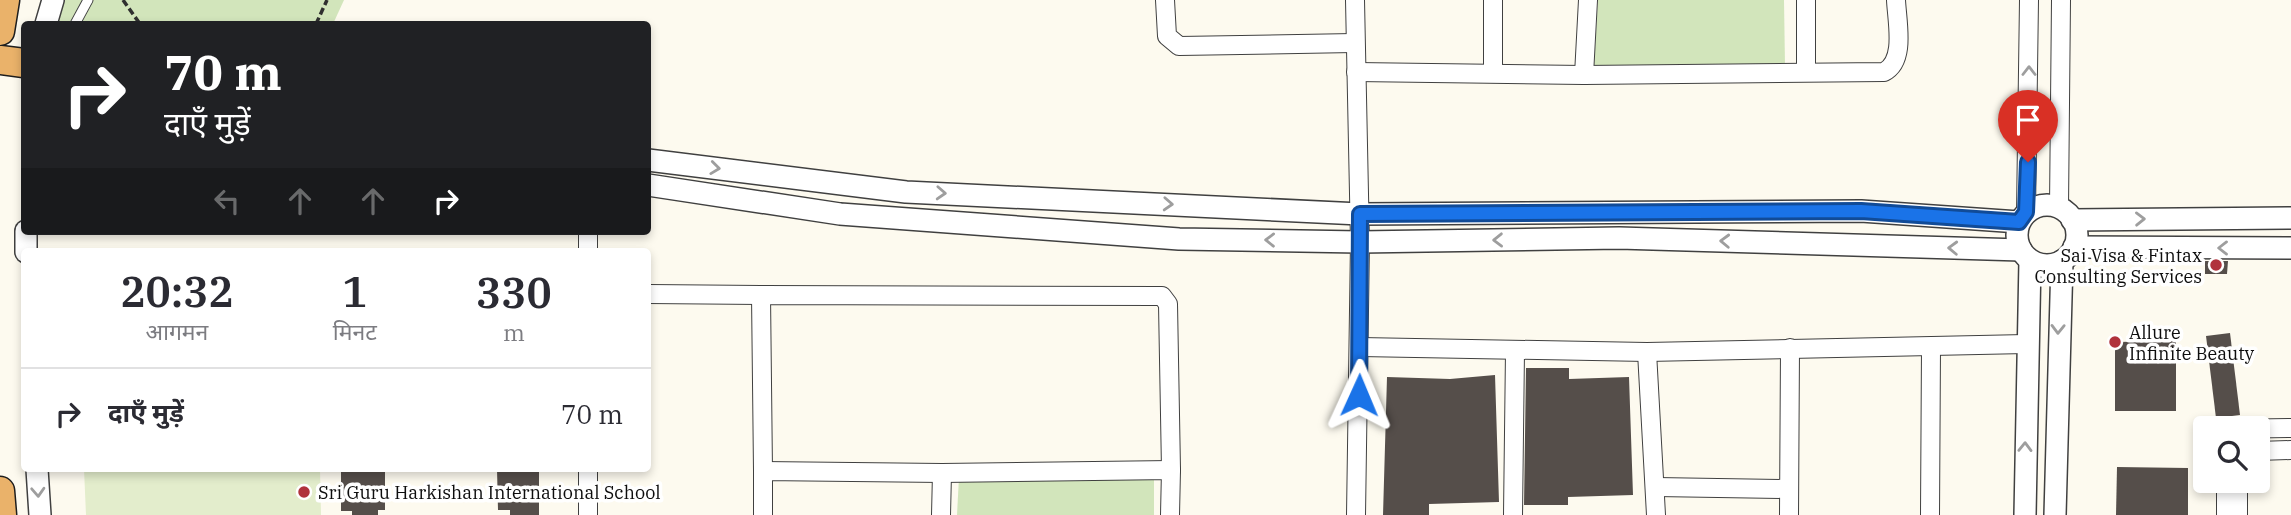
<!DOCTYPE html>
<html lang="hi">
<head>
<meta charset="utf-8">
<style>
	body { margin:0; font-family:"IBM Plex Serif","Noto Sans Devanagari",serif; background:#f2f2f3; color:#2b2b33; height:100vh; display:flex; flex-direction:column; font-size:26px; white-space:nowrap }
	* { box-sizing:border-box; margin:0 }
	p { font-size:23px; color:#7c7c81 }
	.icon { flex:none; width:38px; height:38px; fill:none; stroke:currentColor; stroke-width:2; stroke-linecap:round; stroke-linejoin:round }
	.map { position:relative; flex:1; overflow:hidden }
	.panel { position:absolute; left:21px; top:248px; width:630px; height:224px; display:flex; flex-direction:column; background:#fff; border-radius:7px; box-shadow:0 4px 10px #0003 }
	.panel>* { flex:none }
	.guide { position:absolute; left:21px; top:21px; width:630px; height:214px; border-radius:7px; box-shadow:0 4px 10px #0003; background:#202124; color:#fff; overflow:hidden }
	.controls { position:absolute; left:2193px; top:416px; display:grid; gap:14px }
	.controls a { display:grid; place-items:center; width:77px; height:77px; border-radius:7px; background:#fff; box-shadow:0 4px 10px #0003; font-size:35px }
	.pin { position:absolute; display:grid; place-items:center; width:60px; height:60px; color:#fff; margin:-72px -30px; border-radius:50% 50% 50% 0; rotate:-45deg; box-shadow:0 0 7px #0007 }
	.pin .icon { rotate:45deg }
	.me { position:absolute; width:77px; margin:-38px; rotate:1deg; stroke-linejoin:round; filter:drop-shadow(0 0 5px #0008) }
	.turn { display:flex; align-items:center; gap:24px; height:147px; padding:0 28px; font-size:32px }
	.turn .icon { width:91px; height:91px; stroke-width:2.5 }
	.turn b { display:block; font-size:49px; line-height:60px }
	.lanes { display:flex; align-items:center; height:66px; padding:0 28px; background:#0003; justify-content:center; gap:35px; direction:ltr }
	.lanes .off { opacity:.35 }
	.eta { display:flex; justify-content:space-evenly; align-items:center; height:119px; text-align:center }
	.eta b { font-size:42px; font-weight:600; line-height:49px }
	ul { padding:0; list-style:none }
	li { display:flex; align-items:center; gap:21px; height:91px; padding:0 28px; border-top:2px solid #e1e1e2 }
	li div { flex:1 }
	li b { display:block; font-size:26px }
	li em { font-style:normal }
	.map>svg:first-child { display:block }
</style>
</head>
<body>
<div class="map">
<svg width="2291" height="515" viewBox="0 0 2291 515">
	<rect width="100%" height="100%" fill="#fdfaef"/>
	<!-- green -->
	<g fill="#d2e5bb">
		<polygon points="61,0 344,0 333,24 53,24"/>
		<polygon points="1598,0 1784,0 1785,66 1594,66"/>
		<polygon points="959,477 1154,479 1154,515 957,515"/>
	</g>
	<!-- pitch -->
	<polygon fill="#e3edcc" points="84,469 320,469 321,515 86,515"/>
	<!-- building -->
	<g fill="#554e4a">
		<polygon points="2205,261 2228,261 2227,274 2205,274"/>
		<polygon points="2230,333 2240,415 2216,418 2206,336"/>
		<polygon points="2176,341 2176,411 2115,411 2115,342"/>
		<polygon points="1526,368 1569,368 1569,379 1629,377 1633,495 1568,497 1568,505 1524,505"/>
		<polygon points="1495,375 1499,502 1429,504 1429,515 1383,515 1387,377 1450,379"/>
		<polygon points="2117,467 2188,468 2188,515 2116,515"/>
		<polygon points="341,469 385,469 385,510 378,510 378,515 352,515 352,511 341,511"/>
		<polygon points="497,469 539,469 539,515 510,515 510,510 498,510"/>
	</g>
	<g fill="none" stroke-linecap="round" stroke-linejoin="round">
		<!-- service casing -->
		<g stroke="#404040" stroke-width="11">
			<polyline id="service" points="75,24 88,0"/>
		</g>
		<!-- minor casing -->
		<g stroke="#404040" stroke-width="20">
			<g id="minor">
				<polyline points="1165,0 1167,36 1179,46 1354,43"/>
				<polyline points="1355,0 1360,242 1356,515"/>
				<polyline points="1493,0 1493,73"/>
				<path d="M 1356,72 L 1584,75 L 1884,72 C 1906,61 1897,22 1896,0"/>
				<polyline points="1806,72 1806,0"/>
				<polyline points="1584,75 1588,0"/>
				<polyline points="2059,207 2061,0"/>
				<polyline points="2026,212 2029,0"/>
				<polyline points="588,231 588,252"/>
				<polyline points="648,294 761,295"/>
				<polyline points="1360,347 1647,352 2026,344"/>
				<polyline points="1647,352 1656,515"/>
				<polyline points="2226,429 2291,428"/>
				<polyline points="2258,451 2291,450"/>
				<polyline points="763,471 761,295 1162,296 1168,304 1171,470"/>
				<polyline points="2226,481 2226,515"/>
				<polyline points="2238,481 2238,515"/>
				<polyline points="1656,487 1788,489"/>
				<polyline points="588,515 588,469"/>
				<polyline points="763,515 763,471 942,473 1171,470 1170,515"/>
				<polyline points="941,515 942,473"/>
				<polyline points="1513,515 1515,351"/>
				<polyline points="1789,515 1790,348"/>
				<polyline points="1930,515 1931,348"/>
			</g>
		</g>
		<!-- tertiary casing -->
		<g stroke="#404040" stroke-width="24">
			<g id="tertiary">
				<polyline points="46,24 53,0"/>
				<polyline points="648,160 906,192 1360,214 1861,211 2019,222"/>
				<polyline points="648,185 840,214 1179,239 1360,242 1619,238 2021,250"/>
				<circle cx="2047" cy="235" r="30"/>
				<polyline points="2072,220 2291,218"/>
				<polyline points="2074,247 2291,248"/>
				<polyline points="26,252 26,231"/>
				<polyline points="37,469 40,515"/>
				<polyline points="2025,515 2030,260"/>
				<polyline points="2055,515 2062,261"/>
			</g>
		</g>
		<!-- trunk casing -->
		<g stroke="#1e1e1e" stroke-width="31">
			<g id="trunk">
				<polyline points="0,31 5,0"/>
				<polyline points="0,60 24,63"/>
				<polyline points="0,491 2,515"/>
			</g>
		</g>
		<!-- path -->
		<g stroke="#2f2f2f" stroke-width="3.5" stroke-dasharray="7 3.5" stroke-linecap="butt">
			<polyline points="123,0 140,24 146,24"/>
			<polyline points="316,24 327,0"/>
		</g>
		<!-- service -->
		<use href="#service" stroke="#fff" stroke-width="9"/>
		<!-- minor -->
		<use href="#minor" stroke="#fff" stroke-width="18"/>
		<!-- tertiary -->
		<use href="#tertiary" stroke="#fff" stroke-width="21"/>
		<!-- trunk -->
		<use href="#trunk" stroke="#eab26a" stroke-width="28"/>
	</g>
	<!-- one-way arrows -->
	<defs><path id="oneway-chevron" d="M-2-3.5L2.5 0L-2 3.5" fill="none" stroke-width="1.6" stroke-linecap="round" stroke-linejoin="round" transform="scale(1.75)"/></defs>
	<g stroke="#9e9e9e">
		<use href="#oneway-chevron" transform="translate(2029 71) rotate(-90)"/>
		<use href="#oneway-chevron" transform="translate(715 168) rotate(7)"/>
		<use href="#oneway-chevron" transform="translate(941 193) rotate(3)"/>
		<use href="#oneway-chevron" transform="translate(1168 204) rotate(3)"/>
		<use href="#oneway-chevron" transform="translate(2140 219) rotate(-1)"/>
		<use href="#oneway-chevron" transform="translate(1270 240) rotate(-179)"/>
		<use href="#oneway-chevron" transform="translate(1498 240) rotate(179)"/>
		<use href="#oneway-chevron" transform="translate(1725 241) rotate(-178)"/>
		<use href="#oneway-chevron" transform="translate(1953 248) rotate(-178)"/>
		<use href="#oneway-chevron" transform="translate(2223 248) rotate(-180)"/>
		<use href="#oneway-chevron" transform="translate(2058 329) rotate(91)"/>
		<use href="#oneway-chevron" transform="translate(2025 447) rotate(-89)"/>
		<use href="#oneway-chevron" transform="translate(38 492) rotate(87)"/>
	</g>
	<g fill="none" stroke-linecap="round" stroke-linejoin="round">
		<!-- route casing -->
		<g stroke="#114b97" stroke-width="18">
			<polyline id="route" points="1359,395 1360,214 1861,211 2019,222 2026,212 2028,162"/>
		</g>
		<!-- route -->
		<use href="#route" stroke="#1a73e8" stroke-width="12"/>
	</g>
	<!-- markers -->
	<g fill="#b0323c" stroke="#fff" stroke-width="2.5">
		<circle cx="2216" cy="265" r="7"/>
		<circle cx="2115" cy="342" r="7"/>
		<circle cx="304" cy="492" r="7"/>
	</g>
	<g text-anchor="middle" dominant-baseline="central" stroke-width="7" stroke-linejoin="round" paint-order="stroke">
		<!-- poi labels -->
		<g font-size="18" fill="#0d0d0d" stroke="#fff" text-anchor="start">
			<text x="2202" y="255" text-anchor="end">Sai Visa &amp; Fintax<tspan x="2202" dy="21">Consulting Services</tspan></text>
			<text x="2129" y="332">Allure<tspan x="2129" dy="21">Infinite Beauty</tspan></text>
			<text x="318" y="492">Sri Guru Harkishan International School</text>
		</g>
	</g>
</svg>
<div class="controls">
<a><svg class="icon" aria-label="search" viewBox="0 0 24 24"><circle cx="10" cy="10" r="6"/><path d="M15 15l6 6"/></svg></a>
</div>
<div class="pin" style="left:2028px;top:162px;background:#d93025"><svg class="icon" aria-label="arrive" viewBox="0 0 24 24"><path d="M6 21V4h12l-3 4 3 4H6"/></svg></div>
<svg class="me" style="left:1359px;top:395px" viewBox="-20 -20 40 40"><path d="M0-17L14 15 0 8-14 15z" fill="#1a73e8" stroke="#fff" stroke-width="4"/></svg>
<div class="guide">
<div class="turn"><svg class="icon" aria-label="right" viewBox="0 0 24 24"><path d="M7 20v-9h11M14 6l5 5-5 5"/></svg><div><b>70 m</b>दाएँ मुड़ें</div></div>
<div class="lanes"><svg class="icon off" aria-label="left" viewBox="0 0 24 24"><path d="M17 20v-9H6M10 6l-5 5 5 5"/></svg><svg class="icon off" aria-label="ahead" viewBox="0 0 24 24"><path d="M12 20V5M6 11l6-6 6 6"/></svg><svg class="icon off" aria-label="ahead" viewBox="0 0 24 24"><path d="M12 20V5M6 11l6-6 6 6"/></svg><svg class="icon" aria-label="right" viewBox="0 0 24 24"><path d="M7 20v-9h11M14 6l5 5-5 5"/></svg></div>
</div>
<section class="panel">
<div class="eta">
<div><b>20:32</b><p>आगमन</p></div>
<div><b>1</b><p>मिनट</p></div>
<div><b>330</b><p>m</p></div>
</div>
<ul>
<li><svg class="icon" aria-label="right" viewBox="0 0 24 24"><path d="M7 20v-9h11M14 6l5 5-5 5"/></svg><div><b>दाएँ मुड़ें</b></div><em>70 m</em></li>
</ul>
</section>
</div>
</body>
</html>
